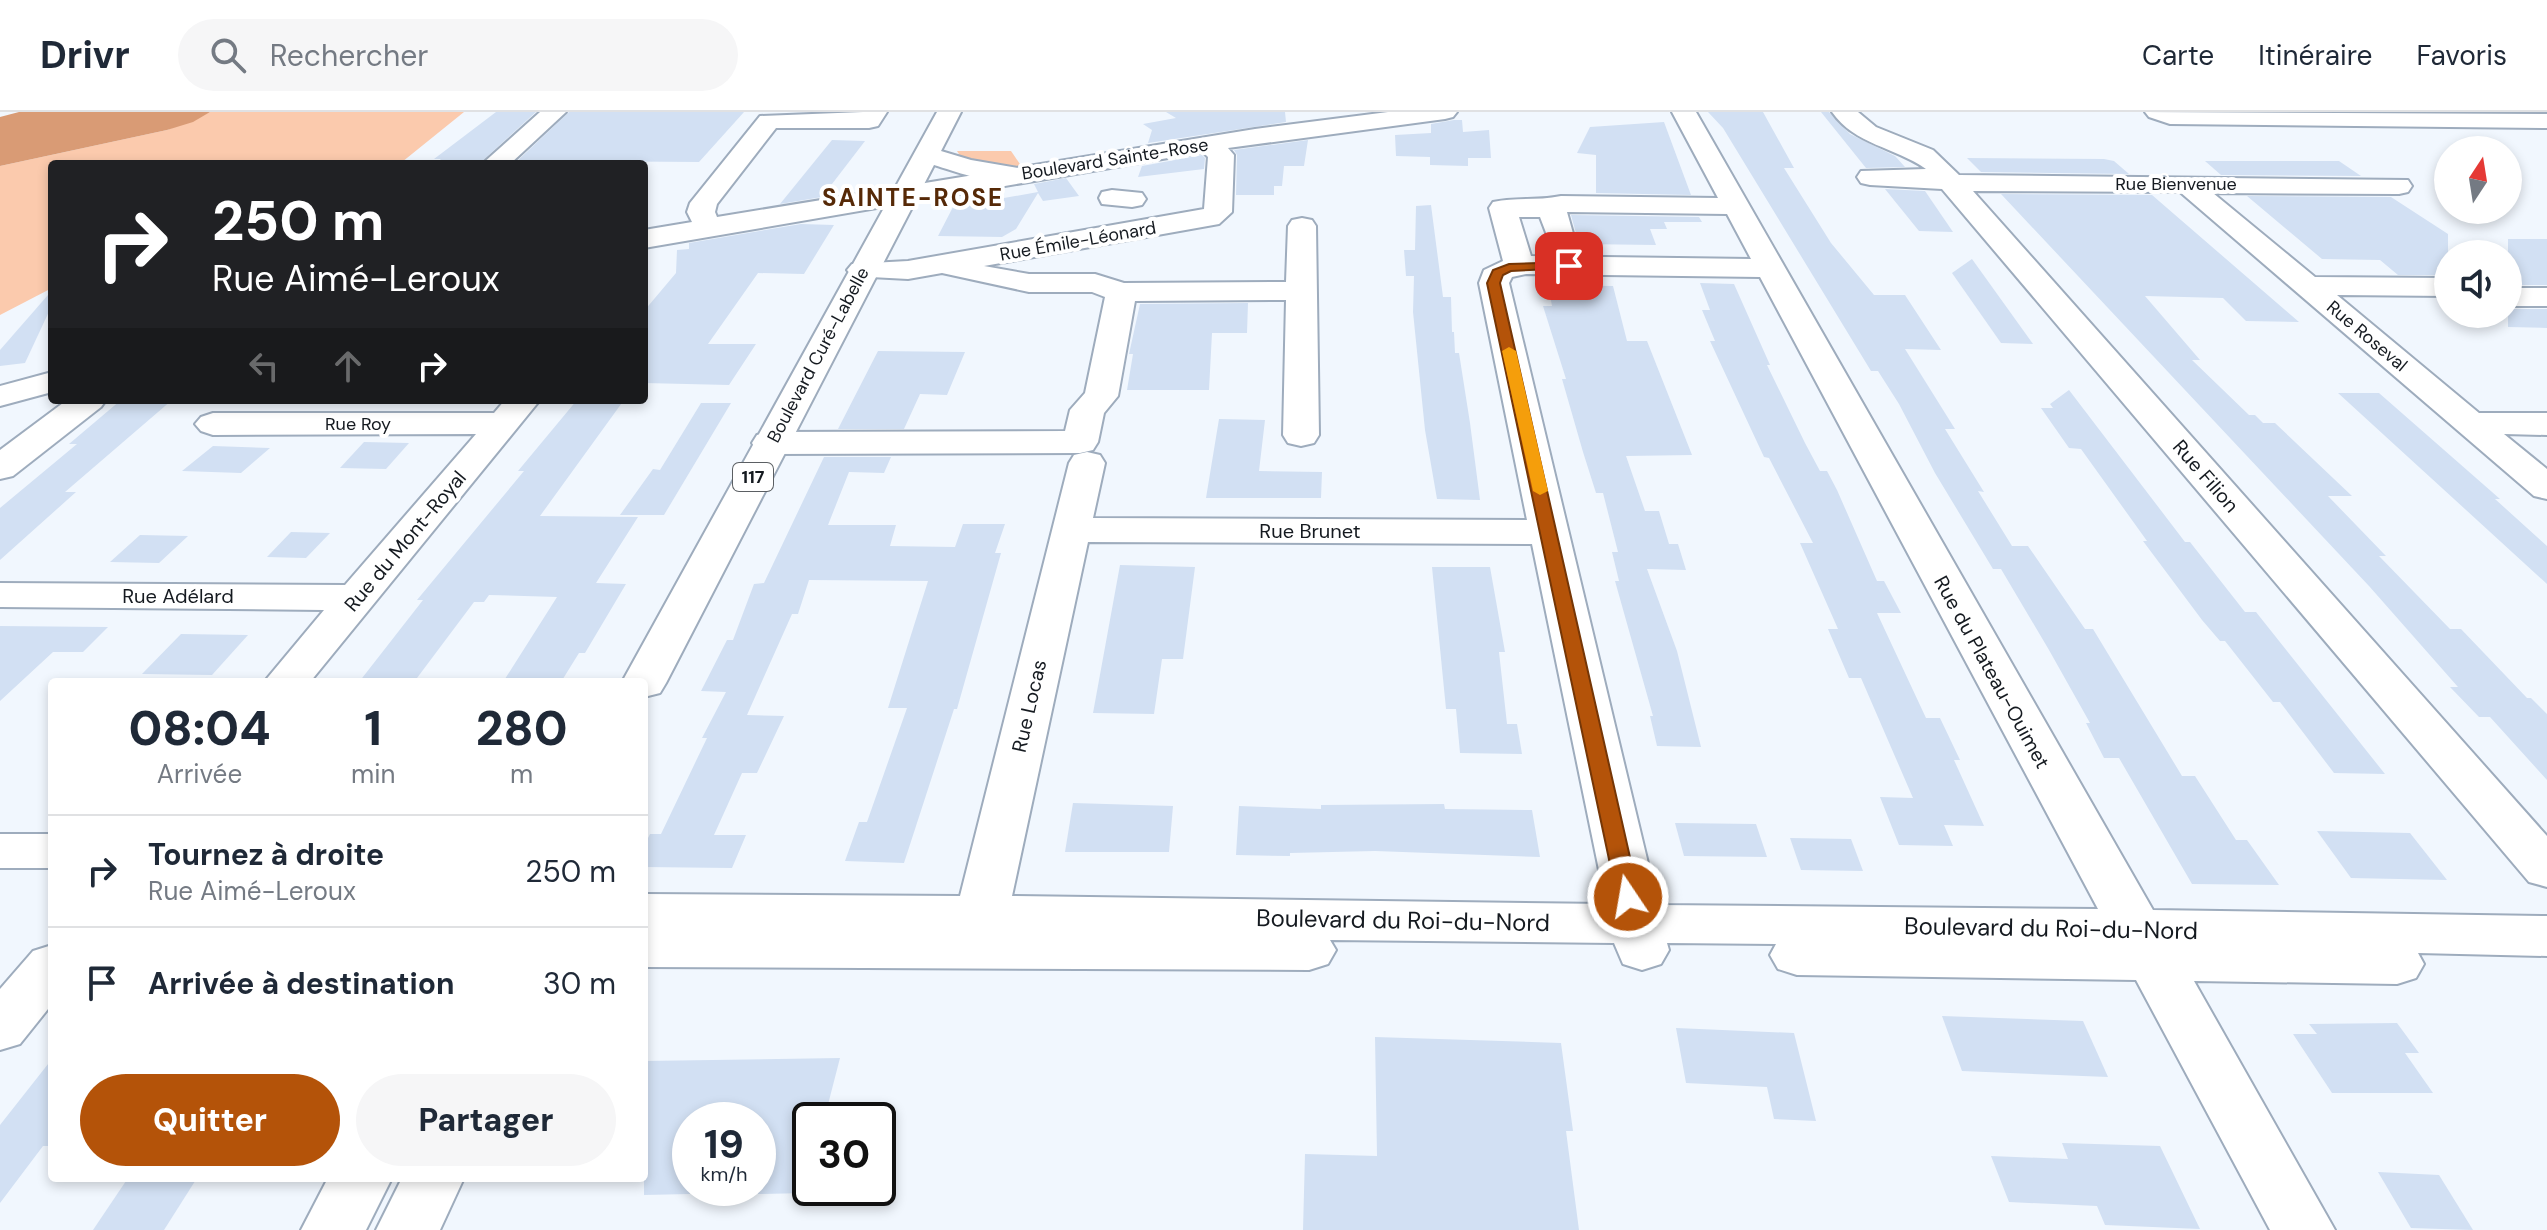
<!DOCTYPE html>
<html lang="fr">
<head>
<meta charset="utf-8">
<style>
	body { margin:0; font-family:"DM Sans",sans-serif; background:#f6f6f7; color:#1f2937; height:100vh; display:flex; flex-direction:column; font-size:30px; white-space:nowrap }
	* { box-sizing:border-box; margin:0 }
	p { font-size:26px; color:#747a83 }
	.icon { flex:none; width:44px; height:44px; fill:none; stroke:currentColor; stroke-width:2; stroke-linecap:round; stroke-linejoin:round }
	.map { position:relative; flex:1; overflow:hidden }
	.details { position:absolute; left:48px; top:566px; width:600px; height:504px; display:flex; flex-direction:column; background:#fff; border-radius:8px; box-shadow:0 4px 12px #0003 }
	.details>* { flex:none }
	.banner { position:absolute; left:48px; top:48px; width:600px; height:244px; border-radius:8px; box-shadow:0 4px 12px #0003; background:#202124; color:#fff; overflow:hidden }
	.needle { width:52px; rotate:12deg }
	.buttons { position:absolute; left:2434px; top:24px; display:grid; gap:16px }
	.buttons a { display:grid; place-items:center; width:88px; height:88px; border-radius:50%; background:#fff; box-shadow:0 4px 12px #0003; font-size:40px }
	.speed { position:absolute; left:672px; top:990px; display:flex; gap:16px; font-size:40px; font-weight:700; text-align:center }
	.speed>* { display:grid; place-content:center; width:104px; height:104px; border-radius:50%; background:#fff; box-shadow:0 4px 12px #0003; line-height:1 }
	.speed small { font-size:20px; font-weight:400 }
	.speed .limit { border:4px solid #111; border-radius:12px; background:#fff; color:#111 }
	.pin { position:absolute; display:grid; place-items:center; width:68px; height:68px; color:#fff; margin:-34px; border-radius:16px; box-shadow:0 4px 12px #0006 }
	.me { position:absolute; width:88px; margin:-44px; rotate:348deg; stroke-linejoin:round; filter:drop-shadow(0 0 6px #0008) }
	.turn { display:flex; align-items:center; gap:28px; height:168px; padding:0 32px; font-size:36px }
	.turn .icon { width:104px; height:104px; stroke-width:2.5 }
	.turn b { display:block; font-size:56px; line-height:68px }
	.lanes { display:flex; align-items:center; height:76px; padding:0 32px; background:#0003; justify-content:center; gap:40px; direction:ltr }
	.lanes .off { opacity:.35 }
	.eta { display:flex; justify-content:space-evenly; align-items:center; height:136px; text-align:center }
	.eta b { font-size:48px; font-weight:800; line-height:56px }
	.action { display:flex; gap:16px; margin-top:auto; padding:16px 32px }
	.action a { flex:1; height:92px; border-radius:48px; background:#b45309; color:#fff; font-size:32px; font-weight:800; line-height:92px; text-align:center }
	.action a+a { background:#f6f6f7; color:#1f2937 }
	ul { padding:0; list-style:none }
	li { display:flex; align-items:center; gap:24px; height:112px; padding:0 32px; border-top:2px solid #e0e1e3 }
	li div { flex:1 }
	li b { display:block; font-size:30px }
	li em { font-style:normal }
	header { display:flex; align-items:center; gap:48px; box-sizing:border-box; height:112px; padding:0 40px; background:#fff; border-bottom:2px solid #e0e1e3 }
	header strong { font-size:38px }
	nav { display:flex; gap:44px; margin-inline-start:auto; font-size:28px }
	.search { width:560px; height:72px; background:#f6f6f7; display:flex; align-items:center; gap:20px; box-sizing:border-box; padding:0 28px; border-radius:44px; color:#747a83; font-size:30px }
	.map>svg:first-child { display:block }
</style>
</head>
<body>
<header>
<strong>Drivr</strong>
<div class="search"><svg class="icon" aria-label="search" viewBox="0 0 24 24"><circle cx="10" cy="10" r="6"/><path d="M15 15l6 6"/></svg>Rechercher</div>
<nav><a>Carte</a><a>Itinéraire</a><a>Favoris</a></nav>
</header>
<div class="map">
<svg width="2547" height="1118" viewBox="0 0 2547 1118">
	<rect width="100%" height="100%" fill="#f1f7fe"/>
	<!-- green -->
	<g fill="#fbcaad">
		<polygon points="210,0 464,0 402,50 387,52 52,52 52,176 0,203 0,54 167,18"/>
		<polygon points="957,39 1011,39 1022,55 962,47"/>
	</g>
	<!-- water -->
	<polygon fill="#d99b75" points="19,0 210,0 193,10 167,18 0,54 0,5"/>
	<!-- building -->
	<g fill="#d2e0f3">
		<polygon points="496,0 536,0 479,52 435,52 441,47 434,47"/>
		<polygon points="569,0 744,0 699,50 557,49 554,52 514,52"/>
		<polygon points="1166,0 1285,0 1286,10 1148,31 1152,18 1143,12 1176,6"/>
		<polygon points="1708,0 1763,0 1794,56 1784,56 1831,131 1874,183 1905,183 1941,238 1905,237 1955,317 1945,317 1984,380 1978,379 2012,434 2028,434 2085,517 2093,517 2182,664 2195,664 2236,728 2247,728 2279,773 2192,772 2119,646 2104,646 2086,611 2090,611 2049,538 2001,457 1993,457 1935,361 1899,292 1878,259 1871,259 1723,16"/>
		<polygon points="1821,0 1829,0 1850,22 1895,44 1905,55 1866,56"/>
		<polygon points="1454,8 1462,8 1463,20 1489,18 1491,46 1468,46 1468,54 1430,53 1430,45 1396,44 1395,23 1431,21 1431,12"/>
		<polygon points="1664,10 1691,83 1596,81 1596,43 1577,41 1590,15"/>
		<polygon points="832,28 865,29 822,85 780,92"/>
		<polygon points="1308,28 1304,54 1284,54 1282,74 1274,74 1274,83 1236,83 1237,43 1234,38"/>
		<polygon points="1202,43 1205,46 1204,57 1138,65 1142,54"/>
		<polygon points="1967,46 2104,47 2114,49 2129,62 1981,60"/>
		<polygon points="2205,49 2339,49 2361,64 2221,63"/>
		<polygon points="1066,66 1079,84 1043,89 1038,81 1016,117 1002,125 938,124 953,95 1038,80 1034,72"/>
		<polygon points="1885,77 1925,79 1953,120 1919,119"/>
		<polygon points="2001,82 2152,83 2299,210 2246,209 2223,186 2145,184 2200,248 2192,248 2249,303 2255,303 2263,311 2275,311 2352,384 2328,384 2386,444 2379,444 2450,517 2461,517 2527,586 2531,586 2547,602 2547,668 2490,605 2479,605 2450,575 2458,575 2369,474"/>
		<polygon points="2247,84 2391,85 2448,122 2448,163 2398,163 2380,148 2322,147"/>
		<polygon points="1431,93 1443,185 1451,185 1452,220 1454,220 1455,241 1459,241 1470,311 1480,388 1437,387 1425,318 1413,200 1414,164 1406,164 1404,138 1415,138 1416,94"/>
		<polygon points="1571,103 1699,105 1702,110 1664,110 1667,117 1650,117 1656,133 1579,132"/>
		<polygon points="801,112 834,113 804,162 758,161 708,232 756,232 729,273 644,271 644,199 676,161 677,138 689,137 689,131"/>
		<rect x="2508" y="127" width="39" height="46"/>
		<polygon points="1972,147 2033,232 2001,231 1952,161"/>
		<polygon points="1700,171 1734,172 1770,253 1767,253 1805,331 1820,359 1827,359 1837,378 1877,469 1884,469 1901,501 1877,501 1926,606 1940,606 1960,648 1954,648 1984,714 1944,713 1953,734 1899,733 1880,685 1913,686 1861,566 1849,566 1828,517 1838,517 1800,431 1813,431 1769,346 1764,345 1710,229 1715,229 1702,198 1710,198"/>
		<polygon points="1548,173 1613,174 1627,229 1647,229 1692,343 1626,344 1645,399 1659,399 1669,432 1678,432 1686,458 1647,457 1677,539 1701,635 1657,634 1650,604 1653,604 1615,469 1619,469 1612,440 1618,440 1603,381 1596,381 1583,340 1562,267 1566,267 1543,194 1552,194"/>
		<polygon points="48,183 52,185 52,193 25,251 0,254 0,238"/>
		<polygon points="1248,191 1247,221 1212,221 1209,278 1127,278 1133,242 1129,242 1140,192"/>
		<polygon points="2508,197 2547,197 2547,216 2508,215"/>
		<polygon points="878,239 965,240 947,283 920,282 904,317 838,317"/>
		<polygon points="2069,278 2185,430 2190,430 2245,500 2256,500 2385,662 2334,661 2280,590 2273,590 2225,529 2220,529 2202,508 2143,429 2147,429 2081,337 2069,336 2041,296 2053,296 2050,292"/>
		<polygon points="2338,281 2379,281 2500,387 2495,387 2547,434 2547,472"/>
		<polygon points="121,288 172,288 65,380 76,380 0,448 0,396 77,332 69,332"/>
		<polygon points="577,288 624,288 540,404 638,405 596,471 626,472 585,541 579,541 561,570 503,570 557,485 489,483 484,490 474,490 414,570 359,570 423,488 417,488 524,359 518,359"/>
		<polygon points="701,291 731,291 664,403 620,403 653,357 660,358"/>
		<polygon points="1219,307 1265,308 1259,359 1322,360 1321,386 1206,386"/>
		<polygon points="364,330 409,331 386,357 340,356"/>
		<polygon points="213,334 270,336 241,361 182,359"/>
		<polygon points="824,345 891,345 884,361 849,360 828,413 896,413 890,434 955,435 963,412 1005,412 995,441 1001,441 957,597 954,597 904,751 845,749 859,710 867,710 907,596 888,596 928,469 809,468 798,502 792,502 747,603 784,604 757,661 742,661 714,723 746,723 732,756 644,755 644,734 650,722 661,722 707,626 702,626 726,580 701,579 727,528 733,528 754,472 764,471"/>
		<polygon points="291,420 330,421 306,446 267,445"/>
		<polygon points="140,423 188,424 159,451 110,450"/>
		<polygon points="1120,453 1195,455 1183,547 1162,547 1154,602 1093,601"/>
		<polygon points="1432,455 1490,455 1505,540 1499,540 1507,612 1517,612 1522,642 1460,641 1456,597 1446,597"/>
		<polygon points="0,514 108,515 83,540 53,540 0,589"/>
		<polygon points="181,522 248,523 212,563 142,562"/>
		<polygon points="1073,691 1173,694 1169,740 1065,740"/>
		<polygon points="1444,692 1445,697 1532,698 1540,745 1375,739 1290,741 1290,744 1236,743 1239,694 1321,697 1321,693"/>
		<polygon points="1675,711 1756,712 1767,745 1684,744"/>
		<polygon points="2317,719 2410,721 2447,768 2351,766"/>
		<polygon points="1790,726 1851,727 1863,759 1801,758"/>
		<polygon points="1942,904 2083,909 2108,965 1962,959"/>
		<polygon points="2397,911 2419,941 2405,941 2433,981 2332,981 2293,922 2317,922 2309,912"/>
		<polygon points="1676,916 1794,921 1816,1009 1774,1007 1767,975 1686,971"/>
		<polygon points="1375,925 1561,931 1573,1019 1566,1019 1579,1118 1303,1118 1305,1042 1377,1044"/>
		<polygon points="840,946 824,1008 810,1008 810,1067 807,1081 758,1082 758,1008 690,1008 690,1082 644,1083 644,949"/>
		<polygon points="52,947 52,1034 43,1034 0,1091 0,1013"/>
		<polygon points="2062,1031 2160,1034 2200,1117 2105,1113 2097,1094 2009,1090 1991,1044 2068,1047"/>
		<polygon points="2378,1060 2439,1063 2473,1118 2411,1116"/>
		<polygon points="128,1066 197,1066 164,1118 93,1118"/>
	</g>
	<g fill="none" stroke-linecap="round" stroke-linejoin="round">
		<!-- minor casing -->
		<g stroke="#9eacbd" stroke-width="4">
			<g id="minor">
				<polygon points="540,0 566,0 510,52 482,52"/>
				<polygon points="863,0 887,0 878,14 869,16 776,16 717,92 715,100 717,105 1255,17 1388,0 1457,0 1453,5 1445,7 1228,36 1234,43 1232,100 1219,112 984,154 1029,162 1095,162 1124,171 1286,170 1288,114 1292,108 1302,106 1312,108 1316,114 1319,323 1314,331 1301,334 1288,331 1283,323 1286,188 1135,189 1118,284 1104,301 1098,330 1093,338 1080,341 770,342 757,339 752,331 757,323 770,320 1065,319 1070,298 1085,281 1105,185 1092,180 1029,180 942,161 908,167 852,164 847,158 852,152 908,149 1204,97 1208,45 1203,40 644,136 644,118 692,110 687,100 690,91 760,4"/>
				<path d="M 1672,0 L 1696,0 L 2153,798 L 2547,804 L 2547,844 L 2418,841 L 2424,852 L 2416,866 L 2397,872 L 2194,869 L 2335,1118 L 2270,1118 L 2136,868 L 1797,863 L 1778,857 L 1770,843 L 1776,832 L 1667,831 L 1669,838 L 1661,852 L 1642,858 L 1623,852 L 1614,831 L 1330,828 L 1336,838 L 1328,852 L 1309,858 L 644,855 L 644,782 L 960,784 L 1069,351 L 1074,343 L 1087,340 L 1100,343 L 1105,351 L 1093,406 L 1527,408 L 1479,171 L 1484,158 L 1503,149 L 1489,96 L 1493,90 C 1516,85 1539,89 1561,84 L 1718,86 ZM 1567,100 L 1727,102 L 1751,147 L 1531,144 L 1519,105 L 1540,105 L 1550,131 L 1560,134 L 1570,131 L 1574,125 ZM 1526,162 L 1760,165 L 2098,797 L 1658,793 L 1509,171 L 1512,165 ZM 1088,430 L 1532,432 L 1606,792 L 1012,784 Z"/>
				<path d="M 1832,0 L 1858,0 L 1876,15 L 1933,38 L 1959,63 L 2408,68 L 2412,74 L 2408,80 L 2399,82 L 2213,81 L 2315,165 L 2448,166 L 2448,184 L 2337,183 L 2479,301 L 2547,301 L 2547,323 L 2504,322 L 2547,357 L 2547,387 L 2534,384 L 2180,80 L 1973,79 L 2547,724 L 2547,775 L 2529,770 L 1942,77 L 1870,73 L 1861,71 L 1857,65 L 1861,59 L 1926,57 C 1895,35 1855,33 1832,0 Z"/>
				<polygon points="2145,0 2547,2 2547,16 2170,12 2149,5"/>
				<polygon points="1112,78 1142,81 1146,87 1142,93 1132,95 1102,92 1099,86 1102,80"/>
				<rect x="2508" y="176" width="39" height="18"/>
				<polygon points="52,260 52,280 0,294 0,274"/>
				<polygon points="67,288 106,288 101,295 13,364 0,367 0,338"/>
				<polygon points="505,288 540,288 310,570 264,570 324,498 0,495 0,471 345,473 476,322 213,323 201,319 195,312 201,305 213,301 494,301"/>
				<rect x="0" y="722" width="52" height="34"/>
				<polygon points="52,833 52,892 20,932 0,938 0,877 33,839"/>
			</g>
		</g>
		<!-- major casing -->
		<g stroke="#9eacbd" stroke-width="4">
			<g id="major">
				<path d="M 937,0 L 961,0 L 941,39 L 971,48 L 1024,57 L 1028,63 L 1024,69 C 997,75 960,61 934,53 L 666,571 L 660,581 L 644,585 L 644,570 L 622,570 Z"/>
				<polygon points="328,1066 392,1066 366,1118 301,1118"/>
				<polygon points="402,1066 464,1066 440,1118 376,1118"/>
			</g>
		</g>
		<!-- minor -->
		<use href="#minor" fill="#fff" fill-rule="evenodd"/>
		<!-- major -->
		<use href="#major" fill="#fff" fill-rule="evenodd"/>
	</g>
	<!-- route -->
	<polygon fill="#b45309" stroke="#753606" stroke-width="2" points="1569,150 1573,151 1573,156 1511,159 1503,163 1500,171 1639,785 1636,791 1621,791 1617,785 1487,171 1493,158 1509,152"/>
	<!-- slow -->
	<polygon fill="#f59e0b" points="1509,235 1516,239 1548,379 1540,383 1533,379 1502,239"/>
	<g text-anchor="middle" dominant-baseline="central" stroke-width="8" stroke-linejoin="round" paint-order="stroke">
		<!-- far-street labels -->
		<g font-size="18" fill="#151a20" stroke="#fff">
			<text transform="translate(1115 47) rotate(-9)">Boulevard Sainte-Rose</text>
			<text x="2176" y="72">Rue Bienvenue</text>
			<text transform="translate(1078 129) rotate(-10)">Rue Émile-Léonard</text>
			<text transform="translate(2367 224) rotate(40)">Rue Roseval</text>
			<text transform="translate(818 243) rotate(-62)">Boulevard Curé-Labelle</text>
			<text x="358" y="312">Rue Roy</text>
		</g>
		<!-- shield labels -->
		<rect fill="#fff" stroke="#5b5f63" stroke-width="2" x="733" y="351" width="40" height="28" rx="6"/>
		<g font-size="18" font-weight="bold" fill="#151a20">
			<text x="753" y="365">117</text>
		</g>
		<!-- street labels -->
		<g font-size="20" fill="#151a20" stroke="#fff">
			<text transform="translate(2206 364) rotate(49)">Rue Filion</text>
			<text x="1310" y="419">Rue Brunet</text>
			<text transform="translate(405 429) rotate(-50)">Rue du Mont-Royal</text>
			<text x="178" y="484">Rue Adélard</text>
			<text transform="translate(1992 560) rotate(61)">Rue du Plateau-Ouimet</text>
			<text transform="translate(1029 594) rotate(-77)">Rue Locas</text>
		</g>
		<!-- far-district labels -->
		<g font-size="24" font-weight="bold" letter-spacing="2" fill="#562907" stroke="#fff">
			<text x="913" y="85">SAINTE-ROSE</text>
		</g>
		<!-- near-street labels -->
		<g font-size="24" fill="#151a20" stroke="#fff">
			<text transform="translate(1403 808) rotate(1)">Boulevard du Roi-du-Nord</text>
			<text transform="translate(2051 816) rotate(1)">Boulevard du Roi-du-Nord</text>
		</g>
	</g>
</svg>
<div class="buttons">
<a><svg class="needle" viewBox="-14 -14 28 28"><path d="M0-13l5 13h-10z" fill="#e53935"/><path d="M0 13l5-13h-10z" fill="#747a83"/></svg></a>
<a><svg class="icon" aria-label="sound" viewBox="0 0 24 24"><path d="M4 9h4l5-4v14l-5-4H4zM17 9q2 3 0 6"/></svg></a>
</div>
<div class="speed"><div>19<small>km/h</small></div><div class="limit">30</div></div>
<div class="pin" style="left:1569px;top:154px;background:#d93025"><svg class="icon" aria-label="arrive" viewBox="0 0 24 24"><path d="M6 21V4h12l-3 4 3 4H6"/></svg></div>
<svg class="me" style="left:1628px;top:785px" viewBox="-20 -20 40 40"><circle r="17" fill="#b45309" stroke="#fff" stroke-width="3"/><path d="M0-11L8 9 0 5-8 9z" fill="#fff"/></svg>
<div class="banner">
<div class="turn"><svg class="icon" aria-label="right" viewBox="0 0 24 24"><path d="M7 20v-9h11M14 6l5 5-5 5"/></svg><div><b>250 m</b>Rue Aimé-Leroux</div></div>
<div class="lanes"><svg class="icon off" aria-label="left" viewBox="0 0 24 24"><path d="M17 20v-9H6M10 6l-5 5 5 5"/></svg><svg class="icon off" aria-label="ahead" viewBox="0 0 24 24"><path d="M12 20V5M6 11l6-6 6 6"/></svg><svg class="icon" aria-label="right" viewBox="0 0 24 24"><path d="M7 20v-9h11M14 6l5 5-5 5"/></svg></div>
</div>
<section class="details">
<div class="eta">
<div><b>08:04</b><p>Arrivée</p></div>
<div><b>1</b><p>min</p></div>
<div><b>280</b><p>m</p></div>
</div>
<ul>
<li><svg class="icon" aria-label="right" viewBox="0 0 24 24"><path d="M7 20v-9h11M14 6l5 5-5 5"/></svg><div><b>Tournez à droite</b><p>Rue Aimé-Leroux</p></div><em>250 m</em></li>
<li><svg class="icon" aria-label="arrive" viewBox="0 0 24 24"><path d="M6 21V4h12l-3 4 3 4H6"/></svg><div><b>Arrivée à destination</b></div><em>30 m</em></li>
</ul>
<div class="action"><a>Quitter</a><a>Partager</a></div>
</section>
</div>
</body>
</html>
